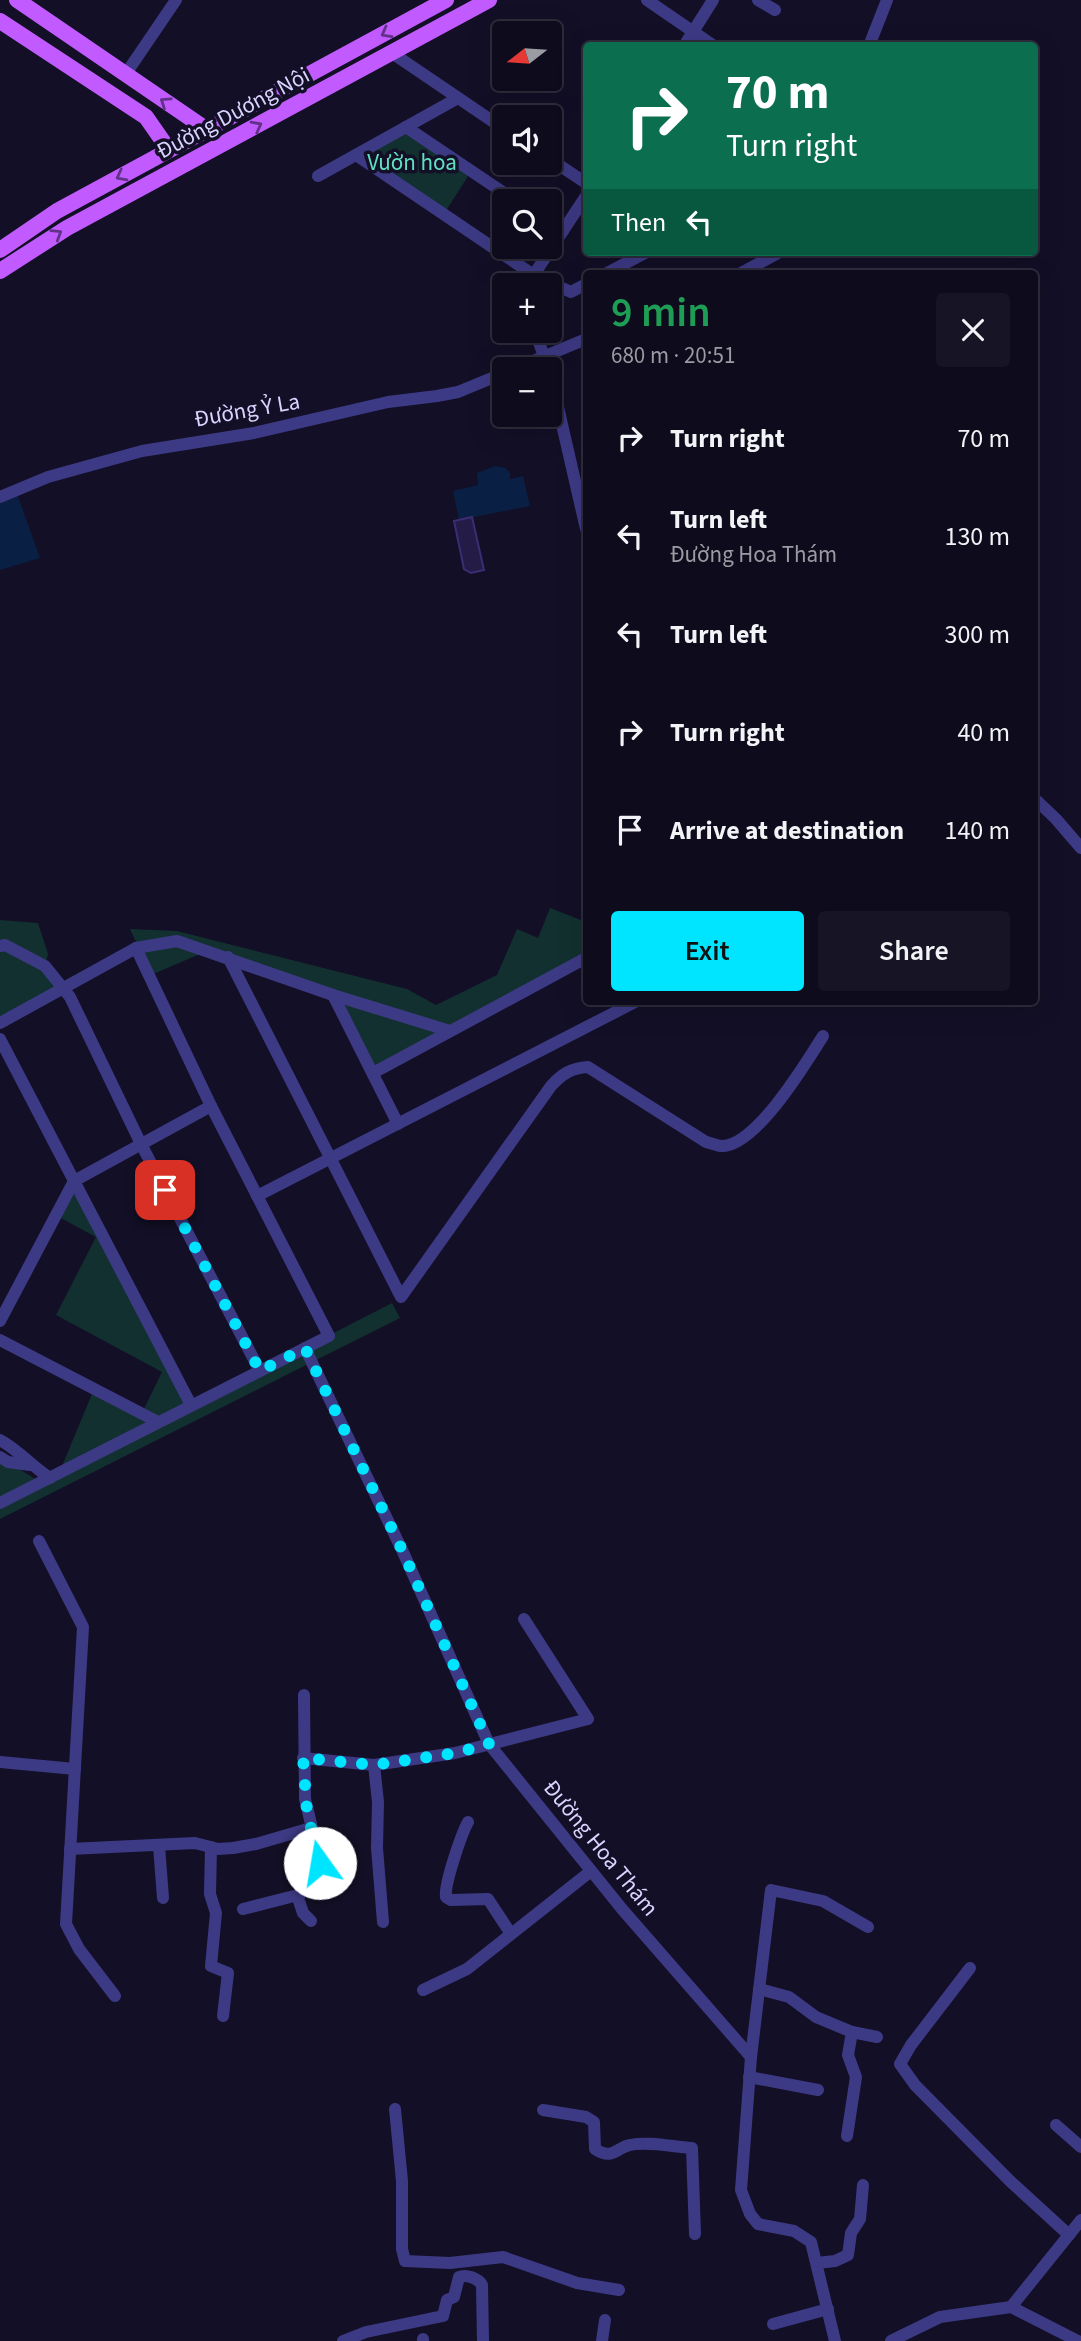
<!DOCTYPE html>
<html lang="en">
<head>
<meta charset="utf-8">
<style>
	body { margin:0; font-family:"Source Sans 3",sans-serif; background:#171425; color:#f1f3f6; height:100vh; display:flex; flex-direction:column; font-size:26px; white-space:nowrap }
	* { box-sizing:border-box; margin:0 }
	p { font-size:23px; color:#9b9ba3 }
	.icon { flex:none; width:38px; height:38px; fill:none; stroke:currentColor; stroke-width:2; stroke-linecap:round; stroke-linejoin:round }
	.map { position:relative; flex:1; overflow:hidden }
	.side { position:absolute; left:583px; top:270px; width:455px; height:735px; display:flex; flex-direction:column; background:#0e0b1c; border-radius:7px; box-shadow:0 7px 28px #0002,0 0 0 2px #2e2b3b }
	.side>* { flex:none }
	.guide { position:absolute; left:583px; top:42px; width:455px; height:214px; border-radius:7px; box-shadow:0 7px 28px #0002,0 0 0 2px #2e2b3b; background:#0b6e4f; color:#fff; overflow:hidden }
	.needle { width:46px; rotate:253deg }
	.controls { position:absolute; left:492px; top:21px; display:grid; gap:14px }
	.controls a { display:grid; place-items:center; width:70px; height:70px; border-radius:7px; background:#0e0b1c; box-shadow:0 7px 28px #0002,0 0 0 2px #2e2b3b; font-size:35px }
	.pin { position:absolute; display:grid; place-items:center; width:60px; height:60px; color:#fff; margin:-30px; border-radius:14px; box-shadow:0 4px 10px #0006 }
	.me { position:absolute; width:77px; margin:-38px; rotate:347deg; stroke-linejoin:round; filter:drop-shadow(0 0 5px #0008) }
	.turn { display:flex; align-items:center; gap:24px; height:147px; padding:0 28px; font-size:32px }
	.turn .icon { width:91px; height:91px; stroke-width:2.5 }
	.turn b { display:block; font-size:49px; line-height:60px }
	.then { display:flex; align-items:center; height:66px; padding:0 28px; background:#0003; gap:14px; font-size:26px }
	.round { display:grid; place-items:center; flex:none; width:74px; height:74px; border-radius:7px; background:#171425 }
	.headline { display:flex; align-items:center; justify-content:space-between; height:119px; padding:0 28px }
	h1 { font-size:42px; font-weight:600; line-height:52px; color:#1e9e55 }
	.button { display:flex; gap:14px; margin-top:auto; padding:14px 28px }
	.button a { flex:1; height:80px; border-radius:7px; background:#00e5ff; color:#111; font-size:28px; font-weight:600; line-height:80px; text-align:center }
	.button a+a { background:#171425; color:#f1f3f6 }
	ul { padding:0; list-style:none }
	li { display:flex; align-items:center; gap:21px; height:98px; padding:0 28px }
	li div { flex:1 }
	li b { display:block; font-size:26px }
	li em { font-style:normal }
	.map>svg:first-child { display:block }
</style>
</head>
<body>
<div class="map">
<svg width="1081" height="2341" viewBox="0 0 1081 2341">
	<rect width="100%" height="100%" fill="#130f26"/>
	<!-- green -->
	<g fill="#12302f">
		<polygon points="406,128 470,173 444,214 357,155"/>
		<polygon points="550,908 586,922 586,954 450,1027 207,951 151,975 130,929 177,931 407,989 436,1005 497,975 517,929 538,938"/>
		<polygon points="0,920 38,923 48,954 45,966 0,946"/>
		<polygon points="0,947 44,967 63,987 0,1022"/>
		<polygon points="333,995 449,1031 373,1072"/>
		<polygon points="74,1183 190,1405 158,1421 142,1413 162,1372 56,1315 96,1237 57,1216"/>
		<polygon points="392,1303 400,1318 0,1519 0,1504"/>
		<polygon points="94,1389 156,1422 60,1471"/>
		<polygon points="0,1457 40,1482 0,1502"/>
	</g>
	<!-- water -->
	<g fill="#0a1f44">
		<polygon points="495,466 506,468 510,473 510,479 523,476 530,506 459,520 453,491 478,485 477,473"/>
		<polygon points="16,491 40,558 0,570 0,498"/>
	</g>
	<!-- building -->
	<polygon fill="#241b47" stroke="#3b2d73" stroke-width="2" points="472,517 484,570 471,573 464,569 454,521"/>
	<g fill="none" stroke-linecap="round" stroke-linejoin="round">
		<!-- minor -->
		<g stroke="#3d3a85" stroke-width="12">
			<polyline points="647,0 714,46"/>
			<polyline points="758,0 775,10"/>
			<polyline points="684,46 713,0"/>
			<polyline points="869,46 887,0"/>
			<polyline points="392,53 504,129"/>
			<polyline points="125,75 176,0"/>
			<polyline points="406,127 516,201"/>
			<polyline points="356,155 535,276 571,292 586,284"/>
			<polyline points="550,159 586,183"/>
			<polyline points="318,176 458,98"/>
			<polyline points="550,223 563,231"/>
			<polyline points="607,273 647,252"/>
			<polyline points="741,273 780,252"/>
			<polyline points="527,285 586,196"/>
			<polyline points="535,331 546,362"/>
			<polyline points="514,369 586,339"/>
			<polyline points="550,372 586,529"/>
			<polyline points="0,497 48,477 142,451 254,433 388,402 437,396 458,392 504,373"/>
			<polyline points="1034,798 1056,819 1081,848"/>
			<polyline points="0,946 5,945 45,966 70,997 141,1144 260,1371"/>
			<polyline points="136,948 177,941 333,995 398,1124"/>
			<path d="M 228,957 L 401,1297 L 551,1086 C 562,1074 571,1068 588,1067 L 706,1142 C 711,1143 717,1146 722,1146 C 756,1146 806,1063 823,1036"/>
			<polyline points="333,995 450,1031"/>
			<polyline points="0,1023 136,948 211,1106 329,1336 0,1503"/>
			<polyline points="0,1039 191,1405"/>
			<polyline points="373,1073 586,958"/>
			<polyline points="257,1196 637,1001"/>
			<polyline points="0,1321 74,1181 211,1106"/>
			<polyline points="0,1340 158,1422"/>
			<polyline points="305,1348 403,1552 489,1744 622,1909 751,2057"/>
			<path d="M 0,1440 C 19,1450 31,1466 50,1478"/>
			<polyline points="0,1457 8,1462 30,1465"/>
			<polyline points="39,1541 83,1627 66,1924 79,1949 115,1996"/>
			<polyline points="304,1695 305,1799 320,1861 298,1898 303,1913 311,1921"/>
			<polyline points="303,1758 374,1765 455,1753 588,1719 524,1619"/>
			<polyline points="0,1762 75,1769"/>
			<polyline points="374,1765 378,1802 377,1848 383,1922"/>
			<path d="M 468,1822 C 461,1835 444,1885 446,1897 L 451,1900 L 488,1899 L 511,1934"/>
			<polyline points="159,1846 163,1898"/>
			<polyline points="211,1847 210,1894 216,1913 211,1966 228,1973 223,2016"/>
			<polyline points="70,1849 195,1843 218,1849 233,1848 256,1844 311,1828"/>
			<polyline points="243,1909 298,1895"/>
			<polyline points="970,1968 911,2045 900,2064 915,2085 1010,2181 1069,2235"/>
			<polyline points="759,1989 789,1997 816,2017 852,2032 848,2055 856,2077 847,2136"/>
			<polyline points="423,1990 467,1969 591,1871"/>
			<polyline points="852,2032 877,2037"/>
			<polyline points="749,2077 818,2090"/>
			<polyline points="395,2109 402,2181 402,2249 405,2261 450,2263 503,2257 577,2283 619,2290"/>
			<path d="M 543,2110 L 586,2117 L 594,2122 L 595,2149 C 613,2161 617,2147 630,2145 C 649,2141 673,2147 692,2148 L 695,2234"/>
			<polyline points="1056,2125 1081,2147"/>
			<polyline points="817,2263 835,2261 848,2255 851,2233 860,2219 863,2185"/>
			<polyline points="1011,2307 1081,2220"/>
			<polyline points="773,2324 828,2309"/>
			<polyline points="423,2339 423,2341"/>
			<path d="M 343,2341 L 366,2332 L 443,2316 L 447,2300 L 454,2297 L 459,2277 C 466,2274 478,2278 482,2285 L 483,2341"/>
			<polyline points="602,2341 605,2320"/>
			<polyline points="835,2341 811,2242 794,2231 758,2224 750,2214 741,2190 751,2057 771,1890 823,1901 868,1927"/>
			<polyline points="891,2341 940,2317 1011,2307 1078,2341"/>
		</g>
		<!-- major -->
		<g stroke="#c25bff" stroke-width="16">
			<polyline points="17,0 206,129"/>
			<polyline points="0,21 146,117 169,150"/>
			<polyline points="0,250 57,211 446,0"/>
			<polyline points="0,271 67,228 489,0"/>
		</g>
	</g>
	<!-- one-way arrows -->
	<defs><path id="oneway-chevron" d="M-2-3.5L2.5 0L-2 3.5" fill="none" stroke-width="1.6" stroke-linecap="round" stroke-linejoin="round" transform="scale(1.75)"/></defs>
	<g stroke="#623188">
		<use href="#oneway-chevron" transform="translate(386 33) rotate(151)"/>
		<use href="#oneway-chevron" transform="translate(165 102) rotate(-146)"/>
		<use href="#oneway-chevron" transform="translate(257 126) rotate(-28)"/>
		<use href="#oneway-chevron" transform="translate(121 176) rotate(152)"/>
		<use href="#oneway-chevron" transform="translate(57 234) rotate(-32)"/>
	</g>
	<g fill="none" stroke-linecap="round" stroke-linejoin="round">
		<!-- route -->
		<polyline stroke="#00e5ff" stroke-width="12" stroke-dasharray="0 21.6" points="165,1190 260,1371 305,1348 403,1552 489,1744 456,1753 374,1765 303,1758 307,1812 320,1863"/>
	</g>
	<g text-anchor="middle" dominant-baseline="central" stroke-width="7" stroke-linejoin="round" paint-order="stroke">
		<!-- street labels -->
		<g font-size="23" fill="#d9d4ff" stroke="#130f26">
			<text transform="translate(233 113) rotate(-28)">Đường Dương Nội</text>
			<text transform="translate(247 410) rotate(-10)">Đường Ỷ La</text>
			<text transform="translate(601 1848) rotate(51)">Đường Hoa Thám</text>
		</g>
		<!-- park labels -->
		<g font-size="23" fill="#5fe0c0" stroke="#130f26">
			<text x="412" y="162">Vườn hoa</text>
		</g>
	</g>
</svg>
<div class="controls">
<a><svg class="needle" viewBox="-14 -14 28 28"><path d="M0-13l5 13h-10z" fill="#e53935"/><path d="M0 13l5-13h-10z" fill="#9b9ba3"/></svg></a>
<a><svg class="icon" aria-label="sound" viewBox="0 0 24 24"><path d="M4 9h4l5-4v14l-5-4H4zM17 9q2 3 0 6"/></svg></a>
<a><svg class="icon" aria-label="search" viewBox="0 0 24 24"><circle cx="10" cy="10" r="6"/><path d="M15 15l6 6"/></svg></a>
<a>+</a>
<a>−</a>
</div>
<div class="pin" style="left:165px;top:1190px;background:#d93025"><svg class="icon" aria-label="arrive" viewBox="0 0 24 24"><path d="M6 21V4h12l-3 4 3 4H6"/></svg></div>
<svg class="me" style="left:320px;top:1863px" viewBox="-20 -20 40 40"><circle r="19" fill="#fff"/><path d="M0-13L10 11 0 6-10 11z" fill="#00e5ff"/></svg>
<div class="guide">
<div class="turn"><svg class="icon" aria-label="right" viewBox="0 0 24 24"><path d="M7 20v-9h11M14 6l5 5-5 5"/></svg><div><b>70 m</b>Turn right</div></div>
<div class="then">Then<svg class="icon" aria-label="left" viewBox="0 0 24 24"><path d="M17 20v-9H6M10 6l-5 5 5 5"/></svg></div>
</div>
<section class="side">
<div class="headline"><div><h1>9 min</h1><p>680 m · 20:51</p></div><a class="round"><svg class="icon" aria-label="close" viewBox="0 0 24 24"><path d="M6 6l12 12M18 6L6 18"/></svg></a></div>
<ul>
<li><svg class="icon" aria-label="right" viewBox="0 0 24 24"><path d="M7 20v-9h11M14 6l5 5-5 5"/></svg><div><b>Turn right</b></div><em>70 m</em></li>
<li><svg class="icon" aria-label="left" viewBox="0 0 24 24"><path d="M17 20v-9H6M10 6l-5 5 5 5"/></svg><div><b>Turn left</b><p>Đường Hoa Thám</p></div><em>130 m</em></li>
<li><svg class="icon" aria-label="left" viewBox="0 0 24 24"><path d="M17 20v-9H6M10 6l-5 5 5 5"/></svg><div><b>Turn left</b></div><em>300 m</em></li>
<li><svg class="icon" aria-label="right" viewBox="0 0 24 24"><path d="M7 20v-9h11M14 6l5 5-5 5"/></svg><div><b>Turn right</b></div><em>40 m</em></li>
<li><svg class="icon" aria-label="arrive" viewBox="0 0 24 24"><path d="M6 21V4h12l-3 4 3 4H6"/></svg><div><b>Arrive at destination</b></div><em>140 m</em></li>
</ul>
<div class="button"><a>Exit</a><a>Share</a></div>
</section>
</div>
</body>
</html>
